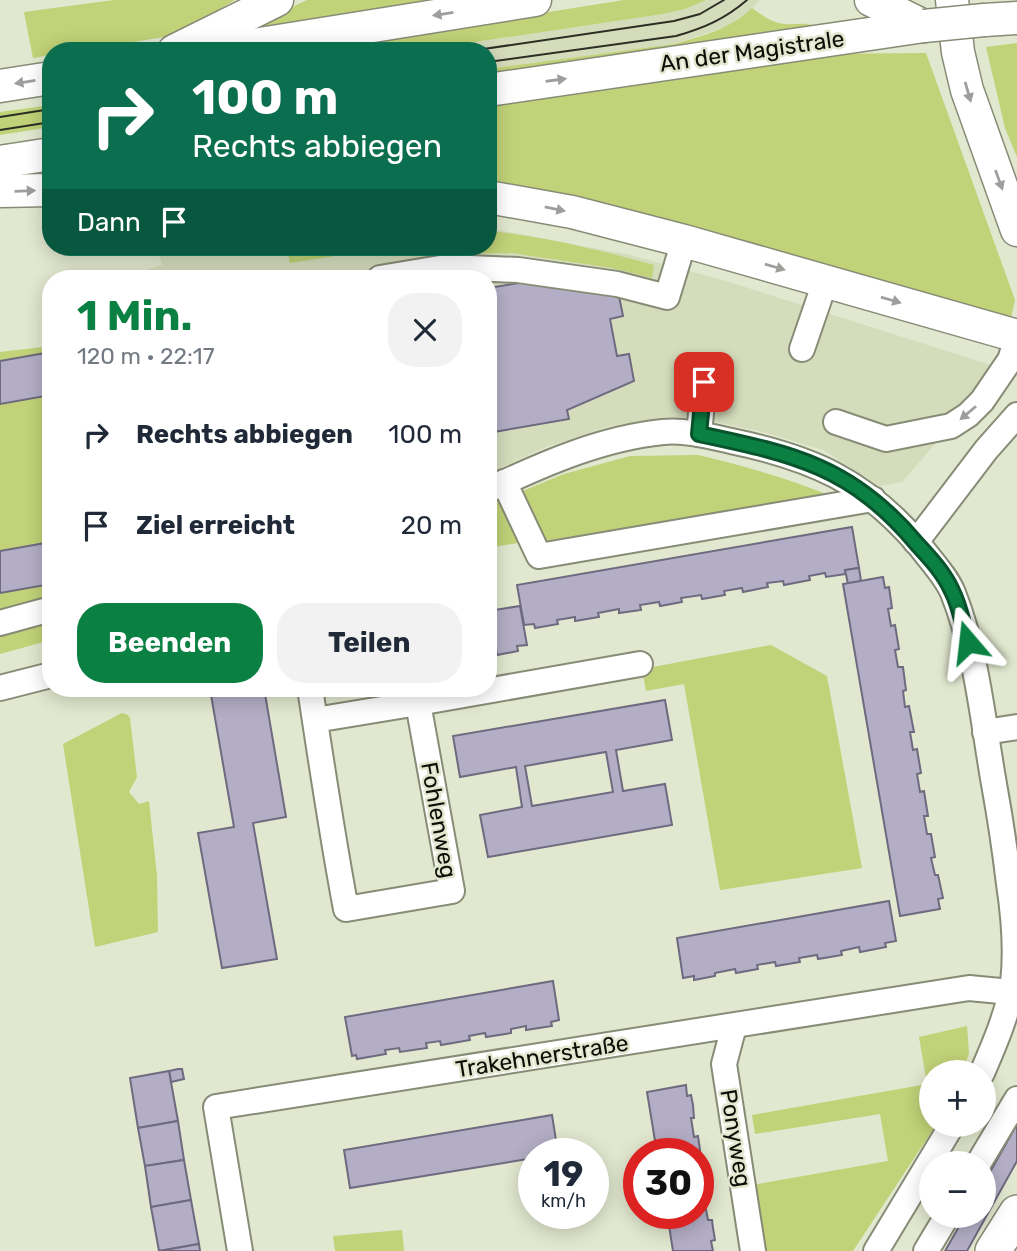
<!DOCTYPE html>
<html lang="de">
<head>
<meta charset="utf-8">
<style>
	body { margin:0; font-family:Rubik,sans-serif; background:#f2f2f3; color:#1f2937; height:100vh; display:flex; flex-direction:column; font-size:26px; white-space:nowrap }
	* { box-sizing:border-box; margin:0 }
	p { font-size:23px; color:#747a83 }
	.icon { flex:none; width:38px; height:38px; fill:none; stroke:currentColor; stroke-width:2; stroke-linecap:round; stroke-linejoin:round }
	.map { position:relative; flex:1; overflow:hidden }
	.drawer { position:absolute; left:42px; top:270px; width:455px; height:427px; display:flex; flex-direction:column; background:#fff; border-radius:28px; box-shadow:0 4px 18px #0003 }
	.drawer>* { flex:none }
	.guide { position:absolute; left:42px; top:42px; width:455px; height:214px; border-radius:28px; box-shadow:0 4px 18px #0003; background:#0b6e4f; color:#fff; overflow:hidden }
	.tools { position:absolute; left:919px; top:1060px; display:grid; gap:14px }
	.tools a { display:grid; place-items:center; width:77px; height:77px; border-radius:50%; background:#fff; box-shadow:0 4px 18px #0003; font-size:35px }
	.speed { position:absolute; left:518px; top:1138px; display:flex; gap:14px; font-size:35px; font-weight:700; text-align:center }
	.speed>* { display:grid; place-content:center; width:91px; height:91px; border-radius:50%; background:#fff; box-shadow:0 4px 18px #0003; line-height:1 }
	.speed small { font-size:18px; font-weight:400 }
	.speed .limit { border:10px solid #d22; background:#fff; color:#111 }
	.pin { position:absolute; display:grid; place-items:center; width:60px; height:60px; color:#fff; margin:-30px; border-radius:14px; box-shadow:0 4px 10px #0006 }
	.me { position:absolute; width:77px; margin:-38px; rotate:343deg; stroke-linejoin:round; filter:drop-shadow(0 0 5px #0008) }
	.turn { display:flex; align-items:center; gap:24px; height:147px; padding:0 35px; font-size:32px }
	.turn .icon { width:91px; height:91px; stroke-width:2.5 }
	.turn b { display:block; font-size:49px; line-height:60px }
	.then { display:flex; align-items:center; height:66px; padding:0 35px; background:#0003; gap:14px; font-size:26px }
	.round { display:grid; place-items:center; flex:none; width:74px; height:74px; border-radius:28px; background:#f2f2f3 }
	.head { display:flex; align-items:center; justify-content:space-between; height:119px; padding:0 35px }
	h1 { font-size:42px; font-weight:700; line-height:52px; color:#0b8043 }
	.action { display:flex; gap:14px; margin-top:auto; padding:14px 35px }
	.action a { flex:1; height:80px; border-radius:28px; background:#0b8043; color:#fff; font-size:28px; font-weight:700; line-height:80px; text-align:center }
	.action a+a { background:#f2f2f3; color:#1f2937 }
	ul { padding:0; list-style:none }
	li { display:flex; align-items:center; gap:21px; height:91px; padding:0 35px }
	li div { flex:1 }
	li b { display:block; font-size:26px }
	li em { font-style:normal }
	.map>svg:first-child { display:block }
</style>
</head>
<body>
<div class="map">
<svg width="1017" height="1251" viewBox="0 0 1017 1251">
	<rect width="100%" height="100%" fill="#e2e8cf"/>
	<!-- built -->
	<g fill="#d5dcbc">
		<polygon points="706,0 760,0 746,15 728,26 674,44 488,69 488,51 415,51 663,14 685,9"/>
		<polygon points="488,228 630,255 726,281 991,365 942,436 902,482 880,486 823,450 763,432 701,419 657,419 610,426 543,448 488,474 488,278 141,278 137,273 162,265 157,247 488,247"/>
	</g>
	<!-- green -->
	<g fill="#c1d278">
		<polygon points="114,0 235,0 176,35 79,51 51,51 51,55 33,58 24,12"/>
		<polygon points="307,0 442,0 268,29 264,25 265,20"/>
		<polygon points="624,0 706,0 685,9 663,14 415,51 306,51"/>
		<path d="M 752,8 C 762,15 772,23 785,24 C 795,25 804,22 815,26 L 699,47 L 488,78 L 488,69 L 674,44 C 702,36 731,29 752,8 Z"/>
		<polygon points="1017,43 1017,157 1005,128 986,47"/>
		<polygon points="926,53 1015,300 1011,318 488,185 488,105 822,54"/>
		<polygon points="51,105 51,127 0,135 0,112"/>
		<path d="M 488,231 C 544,236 600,250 654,265 L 652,278 L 612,268 L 512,253 L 459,254 L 458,247 L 488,247 Z"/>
		<polygon points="286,247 394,247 290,263"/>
		<polygon points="51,346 51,640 0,654 0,352"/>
		<path d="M 698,455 C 744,466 787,478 831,496 L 543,541 L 520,492 L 564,474 L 630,456 Z"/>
		<polygon points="498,501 518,543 488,548 488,506"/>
		<polygon points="771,645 827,676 862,868 720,890 684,684 646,691 642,669"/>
		<polygon points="122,713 128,715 130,718 137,777 129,792 139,804 149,801 157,876 158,932 95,947 63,744"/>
		<polygon points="967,1026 969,1053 963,1073 931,1073 931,1125 936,1125 853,1251 764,1251 752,1185 888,1161 880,1114 755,1134 752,1115 927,1084 919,1037"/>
		<polygon points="402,1230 404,1251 335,1251 333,1236"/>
	</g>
	<!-- building -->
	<g fill="#b3aec5" stroke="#6e6a7f" stroke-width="2" fill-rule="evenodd">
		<polygon points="544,279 546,287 618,291 623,316 610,319 617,356 629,354 634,381 567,410 569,419 488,433 488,288"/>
		<polygon points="51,352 51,395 0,404 0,361"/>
		<polygon points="852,527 859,568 845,570 846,574 826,577 825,573 809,576 810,580 784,585 783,581 767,583 768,587 743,592 742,588 724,591 725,595 702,599 701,595 681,598 682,602 660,606 659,602 640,605 641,610 619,613 619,609 598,613 599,617 575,621 575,617 557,620 558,624 535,628 534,624 524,625 517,585"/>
		<polygon points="51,542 51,584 0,593 0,551"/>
		<polygon points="859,568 861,581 848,584 845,570"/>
		<polygon points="883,577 885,588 889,587 892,608 888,609 891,626 895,625 899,649 895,650 898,667 903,667 906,690 903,691 905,707 909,706 914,732 910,732 913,750 917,749 921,773 917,774 920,792 924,791 928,816 924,816 927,834 931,834 935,857 931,858 935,875 938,875 943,898 938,899 940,909 900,916 843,584"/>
		<polygon points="520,606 527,645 517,646 518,651 497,655 496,649 488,651 488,611"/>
		<polygon points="250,688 264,688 286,817 253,823 277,959 222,968 198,833 234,827 211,695"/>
		<path d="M 665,700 L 672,740 L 616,750 L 623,791 L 665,784 L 672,825 L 488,857 L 480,815 L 522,807 L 516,767 L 460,777 L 453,736 ZM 606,752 L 613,792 L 532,806 L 525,766 Z"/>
		<polygon points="889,901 896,941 885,943 886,947 860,952 859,947 841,951 842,955 818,959 817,955 799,958 800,962 776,966 775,962 757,965 758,969 736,973 735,969 715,973 715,976 694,980 694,976 683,978 677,938"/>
		<polygon points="553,981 559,1020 551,1022 552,1026 526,1030 526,1026 511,1029 511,1033 486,1037 485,1033 469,1036 470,1040 441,1045 440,1041 426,1043 427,1048 400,1052 399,1048 385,1050 386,1054 357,1059 356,1055 352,1056 345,1017"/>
		<polygon points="178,1069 182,1069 184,1079 171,1082 169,1071"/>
		<polygon points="169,1071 178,1121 138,1128 130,1078"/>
		<polygon points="686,1085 687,1096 691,1095 693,1105 694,1118 691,1118 694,1137 698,1136 701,1157 698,1157 698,1153 657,1153 647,1092"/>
		<polygon points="552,1115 558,1153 534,1153 534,1158 350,1188 344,1150"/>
		<polygon points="178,1121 184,1160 145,1166 138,1128"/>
		<polygon points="1017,1124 1017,1161 967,1251 945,1251 965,1216 984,1216 984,1183"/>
		<polygon points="184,1160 191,1200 151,1207 145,1166"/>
		<polygon points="698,1163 701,1178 705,1177 707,1188 708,1199 704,1199 708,1220 712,1220 713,1228 715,1240 711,1241 713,1251 673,1251 667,1213 698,1213"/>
		<polygon points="191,1200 199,1244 159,1251 151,1207"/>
		<polygon points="199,1244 200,1251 159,1251"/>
	</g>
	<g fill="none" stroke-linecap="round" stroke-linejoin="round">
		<!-- minor casing -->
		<g stroke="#878c76" stroke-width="28">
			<g id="minor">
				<polyline points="380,278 446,267 518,270 617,284 667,297 684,241"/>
				<polyline points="802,349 825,282"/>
				<polyline points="836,422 886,439 951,426 968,415 982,401 1010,360 1017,339"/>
				<polyline points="699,434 704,382"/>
				<polyline points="504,482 539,556 873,499"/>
				<path d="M 488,490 C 543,464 602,438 663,432 C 686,430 709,436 731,441 C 813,458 865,481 920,546 C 931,561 946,576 953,593 C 977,653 983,722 994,784 C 1000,817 1005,850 1009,884 C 1014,917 1017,950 1013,983 C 1007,1015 995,1043 982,1073"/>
				<polyline points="916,542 986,450 1017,415"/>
				<polyline points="0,623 51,609"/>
				<polyline points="0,688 51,675"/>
				<path d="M 310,688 C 321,761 332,835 346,909 L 452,891 L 418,703 L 315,720"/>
				<polyline points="418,703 640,664"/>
				<polyline points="985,732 1017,727"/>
				<polyline points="734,1026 724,1064 753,1251"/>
				<polyline points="978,1164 1017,1099"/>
				<polyline points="240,1251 216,1107 969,988 1011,992"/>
				<polyline points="876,1251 952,1125"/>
				<polyline points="926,1251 947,1216"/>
			</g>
		</g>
		<!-- major casing -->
		<g stroke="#878c76" stroke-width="35">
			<g id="major">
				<polyline points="871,0 924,26"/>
				<polyline points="952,0 958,52 967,90 1017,230"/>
				<polyline points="984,20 1017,18"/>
				<polyline points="174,51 277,0"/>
				<polyline points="217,51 535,0"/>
				<polyline points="0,86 51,78"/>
				<polyline points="488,90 924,26"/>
				<polyline points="0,162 51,154"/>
				<polyline points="0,191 51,190"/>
				<polyline points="488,197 572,212 684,241 1017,336"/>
			</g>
		</g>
		<!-- highway casing -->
		<g stroke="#878c76" stroke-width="38">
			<polyline id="highway" points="993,1251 1017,1213"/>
		</g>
		<!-- minor -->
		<use href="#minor" stroke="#fff" stroke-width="24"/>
		<!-- major -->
		<use href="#major" stroke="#fff" stroke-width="32"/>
		<!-- highway -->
		<use href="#highway" stroke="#fff" stroke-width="35"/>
		<!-- tram -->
		<g stroke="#2c2e24" stroke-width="2">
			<polyline points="470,51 674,21 700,14 724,0"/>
			<path d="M 488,62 L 676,36 C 704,28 725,19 747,0"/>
			<polyline points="0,117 51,109"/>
			<polyline points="0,130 51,122"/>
		</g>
		<!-- major-bridge casing -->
		<g stroke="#878c76" stroke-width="35" stroke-linecap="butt">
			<polyline id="major-bridge" points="924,26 984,20"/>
		</g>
		<!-- major-bridge -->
		<use href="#major-bridge" stroke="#fff" stroke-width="32"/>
	</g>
	<!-- one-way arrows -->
	<defs><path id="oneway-solid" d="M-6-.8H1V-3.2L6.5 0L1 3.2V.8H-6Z" transform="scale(1.75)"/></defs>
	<g fill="#9e9f9c">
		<use href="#oneway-solid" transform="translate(443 14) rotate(171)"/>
		<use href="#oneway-solid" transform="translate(556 80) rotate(-8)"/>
		<use href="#oneway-solid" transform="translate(25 82) rotate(171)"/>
		<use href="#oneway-solid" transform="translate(968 92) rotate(74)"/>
		<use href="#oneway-solid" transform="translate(999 180) rotate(70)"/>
		<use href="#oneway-solid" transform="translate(25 191) rotate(-2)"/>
		<use href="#oneway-solid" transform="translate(555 209) rotate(12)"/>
		<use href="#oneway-solid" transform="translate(775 267) rotate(16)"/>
		<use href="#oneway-solid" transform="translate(891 300) rotate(16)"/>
		<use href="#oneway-solid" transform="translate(968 413) rotate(140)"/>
	</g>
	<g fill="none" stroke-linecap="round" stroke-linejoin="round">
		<!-- route casing -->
		<g stroke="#07532c" stroke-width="18">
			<path id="route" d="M 704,382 L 699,434 C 793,454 852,466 917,544 C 930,558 944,573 952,591 C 960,606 963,626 968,642"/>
		</g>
		<!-- route -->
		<use href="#route" stroke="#0b8043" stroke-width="12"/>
	</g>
	<g text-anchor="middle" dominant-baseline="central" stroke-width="5" stroke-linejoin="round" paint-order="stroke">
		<!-- street labels -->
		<g font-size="23" fill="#0d0e07" stroke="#e2e8cf">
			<text transform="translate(752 51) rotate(-8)">An der Magistrale</text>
			<text transform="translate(439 820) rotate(80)">Fohlenweg</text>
			<text transform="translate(542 1056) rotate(-9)">Trakehnerstraße</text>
			<text transform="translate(736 1138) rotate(81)">Ponyweg</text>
		</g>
	</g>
</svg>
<div class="tools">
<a>+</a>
<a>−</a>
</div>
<div class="speed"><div>19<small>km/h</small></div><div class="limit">30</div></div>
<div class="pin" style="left:704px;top:382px;background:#d93025"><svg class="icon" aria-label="arrive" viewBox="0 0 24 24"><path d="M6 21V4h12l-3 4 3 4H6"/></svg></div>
<svg class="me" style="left:968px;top:642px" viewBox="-20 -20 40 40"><path d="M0-17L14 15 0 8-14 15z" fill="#0b8043" stroke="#fff" stroke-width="4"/></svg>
<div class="guide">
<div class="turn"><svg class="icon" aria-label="right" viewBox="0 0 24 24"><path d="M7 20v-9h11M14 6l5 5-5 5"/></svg><div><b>100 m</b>Rechts abbiegen</div></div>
<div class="then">Dann<svg class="icon" aria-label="arrive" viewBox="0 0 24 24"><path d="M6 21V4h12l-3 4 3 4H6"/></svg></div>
</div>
<section class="drawer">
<div class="head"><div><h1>1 Min.</h1><p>120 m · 22:17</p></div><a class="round"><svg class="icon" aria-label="close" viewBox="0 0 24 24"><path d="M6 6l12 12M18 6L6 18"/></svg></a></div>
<ul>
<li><svg class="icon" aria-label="right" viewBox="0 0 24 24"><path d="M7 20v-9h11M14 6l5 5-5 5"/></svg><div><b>Rechts abbiegen</b></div><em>100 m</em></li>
<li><svg class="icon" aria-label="arrive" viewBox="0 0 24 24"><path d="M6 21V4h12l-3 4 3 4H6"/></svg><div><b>Ziel erreicht</b></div><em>20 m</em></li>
</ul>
<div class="action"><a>Beenden</a><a>Teilen</a></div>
</section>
</div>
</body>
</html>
